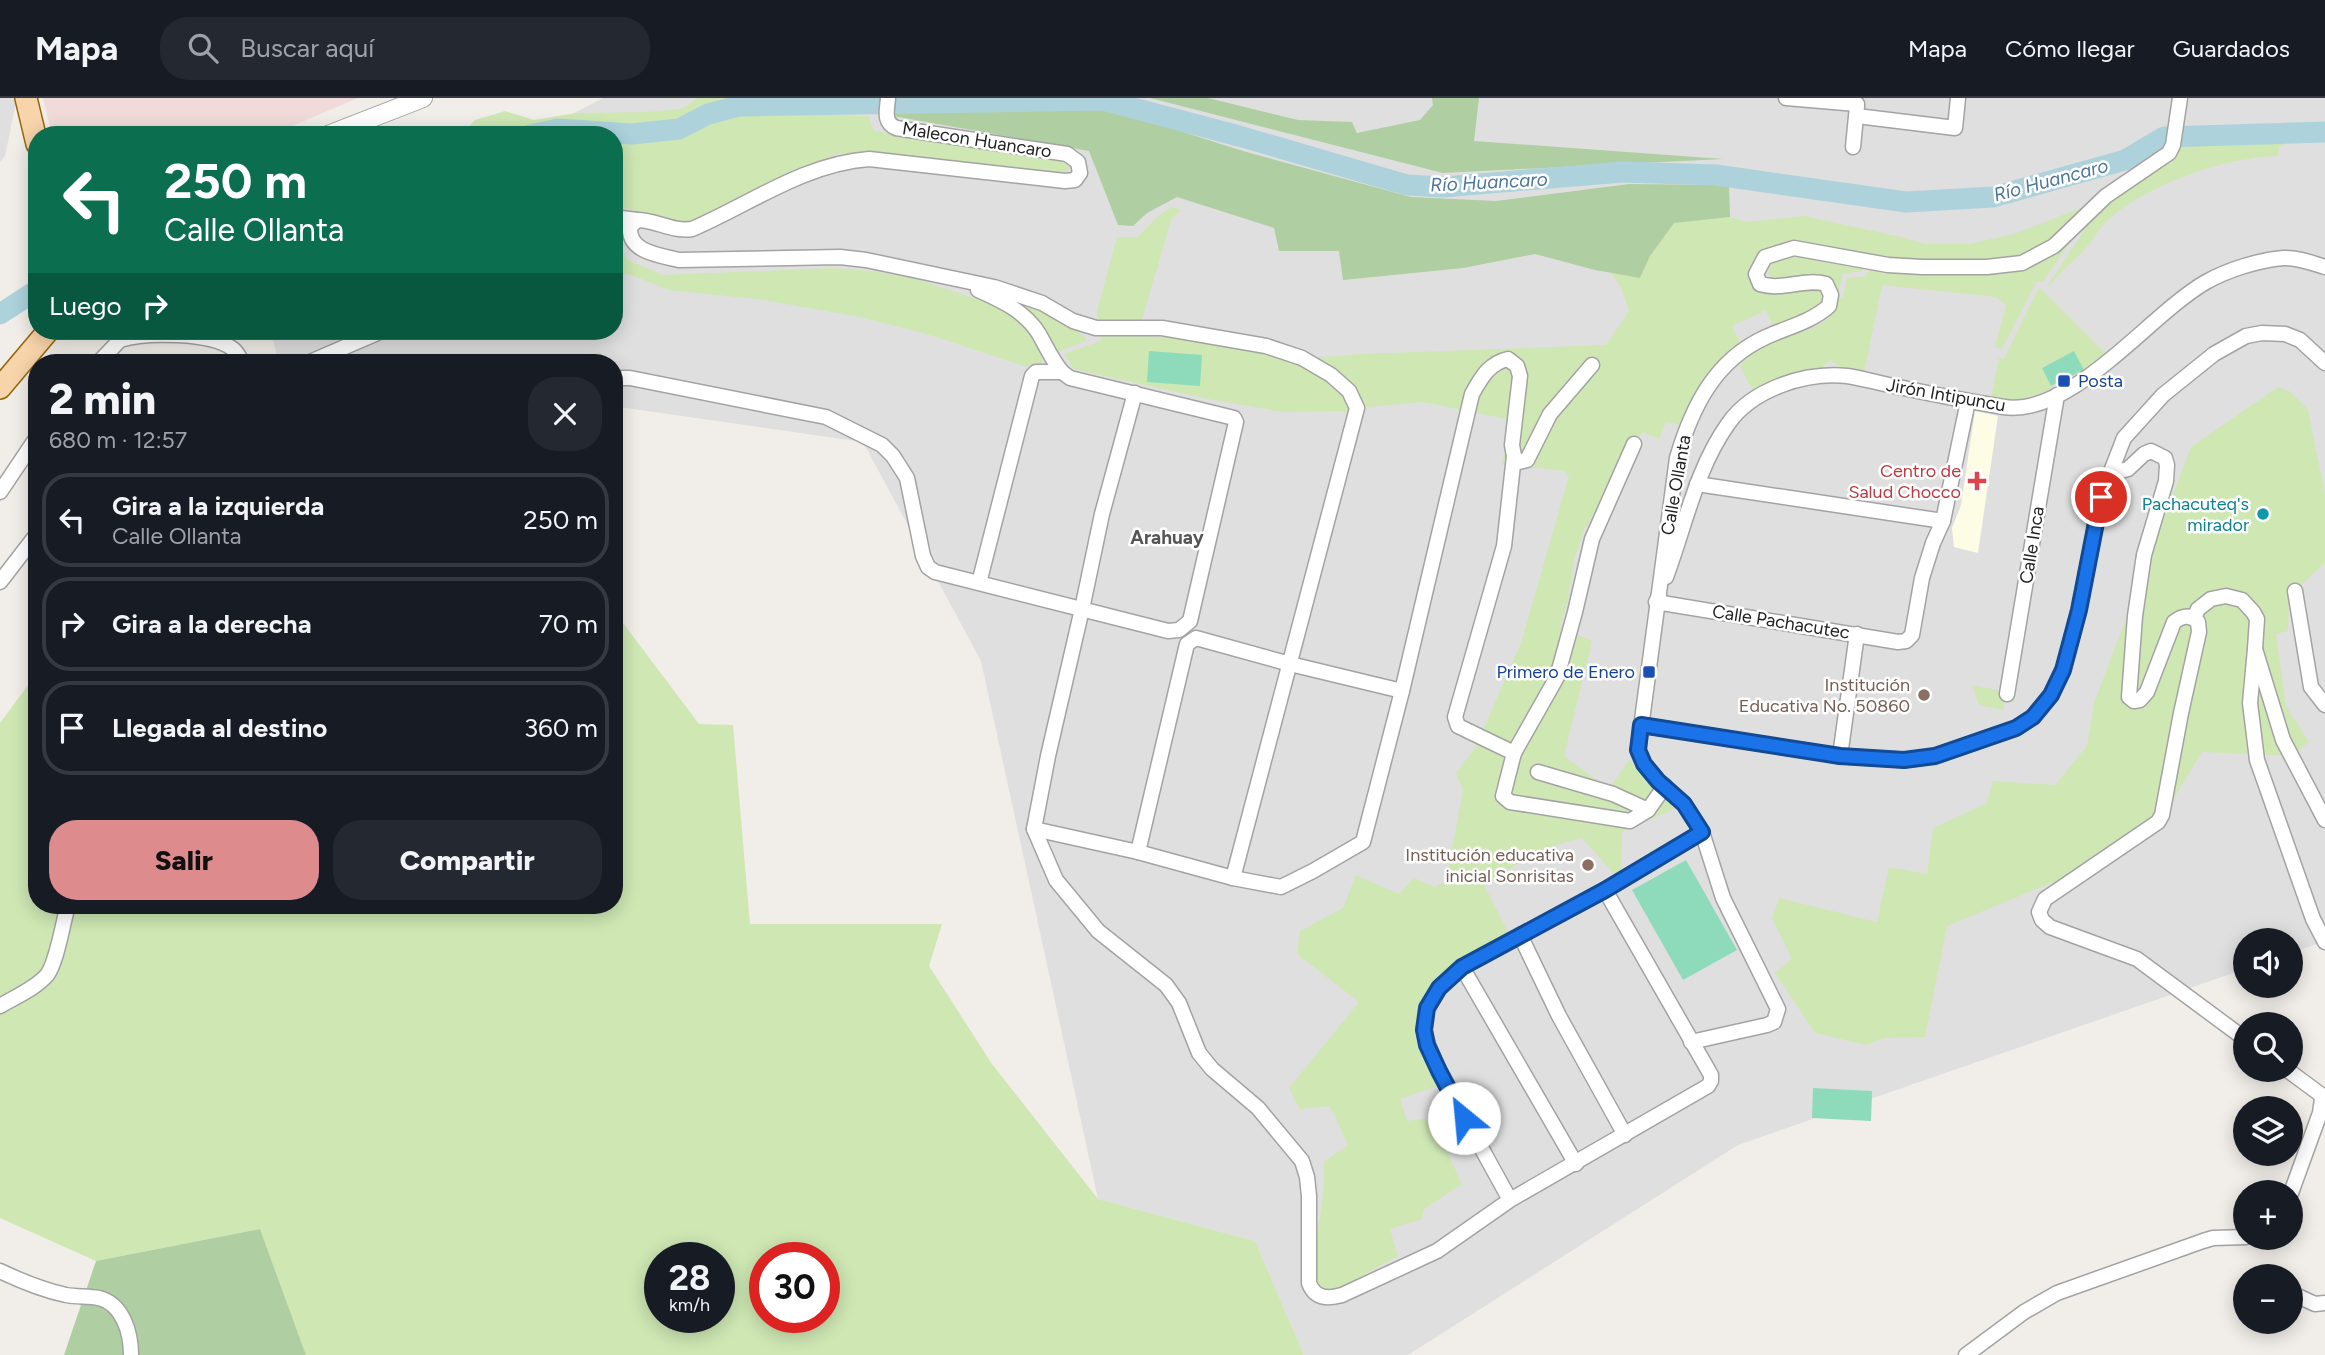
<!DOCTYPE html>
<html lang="es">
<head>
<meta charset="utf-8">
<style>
	body { margin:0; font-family:Figtree,sans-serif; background:#242831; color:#f1f3f6; height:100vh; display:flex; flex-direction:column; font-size:26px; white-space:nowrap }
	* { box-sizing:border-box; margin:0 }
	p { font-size:23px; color:#9ea1a6 }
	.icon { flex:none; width:38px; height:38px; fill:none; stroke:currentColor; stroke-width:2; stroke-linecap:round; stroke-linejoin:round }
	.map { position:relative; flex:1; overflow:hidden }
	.side { position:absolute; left:28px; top:256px; width:595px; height:560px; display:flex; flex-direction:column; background:#171b24; border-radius:28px; box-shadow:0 4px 18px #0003 }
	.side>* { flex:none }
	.banner { position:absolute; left:28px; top:28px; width:595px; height:214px; border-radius:28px; box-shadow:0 4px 18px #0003; background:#0b6e4f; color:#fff; overflow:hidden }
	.fabs { position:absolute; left:2233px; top:830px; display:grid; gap:14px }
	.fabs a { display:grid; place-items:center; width:70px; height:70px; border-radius:50%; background:#171b24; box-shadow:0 4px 18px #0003; font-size:35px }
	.speed { position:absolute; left:644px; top:1144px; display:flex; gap:14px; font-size:35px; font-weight:700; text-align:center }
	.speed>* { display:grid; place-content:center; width:91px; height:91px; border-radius:50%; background:#171b24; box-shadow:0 4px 18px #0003; line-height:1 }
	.speed small { font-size:18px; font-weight:400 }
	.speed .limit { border:10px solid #d22; background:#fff; color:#111 }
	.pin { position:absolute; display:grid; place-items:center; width:60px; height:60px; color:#fff; margin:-30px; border:4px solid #fff; border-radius:50%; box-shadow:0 2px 7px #0007 }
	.me { position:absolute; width:77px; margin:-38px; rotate:332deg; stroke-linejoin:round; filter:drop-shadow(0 0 5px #0008) }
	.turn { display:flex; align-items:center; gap:24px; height:147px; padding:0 21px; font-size:32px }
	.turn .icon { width:91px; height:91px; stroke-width:2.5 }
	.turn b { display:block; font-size:49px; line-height:60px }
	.then { display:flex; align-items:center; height:66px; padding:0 21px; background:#0003; gap:14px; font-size:26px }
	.round { display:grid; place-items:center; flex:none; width:74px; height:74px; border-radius:28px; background:#242831 }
	.head { display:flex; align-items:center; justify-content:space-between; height:119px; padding:0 21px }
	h1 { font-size:42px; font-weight:800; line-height:52px }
	.cta { display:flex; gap:14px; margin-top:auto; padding:14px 21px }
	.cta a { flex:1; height:80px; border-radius:28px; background:#de8b8e; color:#111; font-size:28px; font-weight:800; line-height:80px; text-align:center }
	.cta a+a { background:#242831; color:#f1f3f6 }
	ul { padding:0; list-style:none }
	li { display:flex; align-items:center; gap:21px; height:94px; margin:0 14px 10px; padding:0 7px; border:4px solid #363941; border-radius:28px }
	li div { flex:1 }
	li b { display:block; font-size:26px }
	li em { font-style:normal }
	header { display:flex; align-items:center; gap:42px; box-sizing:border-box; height:98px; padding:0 35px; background:#171b24; border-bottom:2px solid #363941 }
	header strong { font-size:33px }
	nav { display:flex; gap:38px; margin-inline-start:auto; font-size:24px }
	.search { width:490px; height:63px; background:#242831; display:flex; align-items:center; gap:18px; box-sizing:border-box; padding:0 24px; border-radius:28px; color:#9ea1a6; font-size:26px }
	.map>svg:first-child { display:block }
</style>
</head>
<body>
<header>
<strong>Mapa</strong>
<div class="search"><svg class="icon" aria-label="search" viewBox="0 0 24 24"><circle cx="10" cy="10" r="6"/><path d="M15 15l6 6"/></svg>Buscar aquí</div>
<nav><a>Mapa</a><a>Cómo llegar</a><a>Guardados</a></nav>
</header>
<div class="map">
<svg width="2325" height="1257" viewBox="0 0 2325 1257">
	<rect width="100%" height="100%" fill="#f1eee9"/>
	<!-- residential -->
	<g fill="#e0dfdf">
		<polygon points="0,0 17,0 5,58 0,64"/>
		<polygon points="603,0 2325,0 2325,843 2291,855 2291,842 2245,842 2245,871 1738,1047 1408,1257 1304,1257 1255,1143 1098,1101 981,563 863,344 626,310 614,311 614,264 279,264 270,233 614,233 614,37 532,37"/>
	</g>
	<!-- commercial -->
	<polygon fill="#f0dbda" points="43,0 358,0 271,37 52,37"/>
	<!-- education -->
	<polygon fill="#fdfde6" points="1975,313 1998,318 1978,455 1954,449 1952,430 1961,407"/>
	<!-- grass -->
	<g fill="#cee7b3" fill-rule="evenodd">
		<polygon points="698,0 835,0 730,2 680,25 641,31 545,27 497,37 460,37 475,22 505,13 534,22 576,15 648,14 681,11"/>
		<polygon points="739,14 868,18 874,33 1059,62 1070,69 1066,75 874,55 837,56 795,73 698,123 680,125 614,107 614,44 651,44 677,41 708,25"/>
		<path d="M 2176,45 L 2285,46 L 2279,49 L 2278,58 C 2226,59 2147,86 2108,122 C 2098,131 2093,143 2084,152 C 2073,164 2060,174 2050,187 L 2048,187 L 2083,134 L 2082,129 L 2101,111 L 2164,68 L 2172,65 Z"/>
		<polygon points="1172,109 1181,112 1171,122 1142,222 1099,226 1097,214 1117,139 1138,139 1158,118"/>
		<path d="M 2083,109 L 2072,125 L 2043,148 L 2019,160 L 1902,163 L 1802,146 L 1760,159 L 1761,191 C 1766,193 1773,196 1778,196 C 1795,195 1810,182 1824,197 L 1823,207 L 1774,233 L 1766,212 L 1732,228 L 1742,249 L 1688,328 L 1666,324 L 1659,341 L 1643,334 L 1632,346 L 1585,431 L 1575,458 L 1568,502 L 1560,529 L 1592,543 L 1564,658 L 1609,691 L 1629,662 L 1669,701 L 1674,711 L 1622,734 L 1621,784 L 1582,740 C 1544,748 1516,766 1484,787 L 1509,836 L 1477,855 L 1429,908 L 1426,948 L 1440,987 L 1400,1001 L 1407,1023 L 1423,1021 L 1434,1025 L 1462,1086 L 1424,1111 L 1422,1121 L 1390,1131 L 1398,1158 L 1338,1191 L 1328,1193 L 1318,1190 C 1310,1161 1319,1132 1322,1103 C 1324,1090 1324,1077 1324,1064 L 1348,1047 L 1330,1008 L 1300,1011 L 1289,990 L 1359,904 L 1297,856 L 1300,833 L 1343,810 L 1356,777 L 1399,796 L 1414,780 L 1435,789 L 1446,783 L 1463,692 L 1456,675 L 1475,650 L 1521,545 L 1569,378 L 1565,373 L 1502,366 L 1511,322 L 1423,304 L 1366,309 L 1348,285 L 1311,260 L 1362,256 L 1606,247 L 1629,213 L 1621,189 L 1611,175 L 1640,180 L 1650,158 L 1674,125 L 1730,119 L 1747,124 L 1805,118 L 1905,140 L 1925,146 L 1969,146 L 2014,136 Z"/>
		<path d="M 2076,135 L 2043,184 L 2037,183 L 2002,251 L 1995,249 L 2006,207 L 1996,199 L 1882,187 L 1864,275 L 1849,275 L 1830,262 L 1815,278 L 1795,278 L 1752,291 L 1740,269 C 1744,264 1749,257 1755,253 C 1779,235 1835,236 1838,200 L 1843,199 L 1847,180 L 1866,178 L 1870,170 C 1908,176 1945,178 1984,175 C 2001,174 2017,174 2033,168 C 2050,161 2062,146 2076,135 Z"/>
		<polygon points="614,136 619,150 628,162 663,177 831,170 872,173 916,181 998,208 1025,227 1039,246 1043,269 1024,268 927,236 860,219 757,201 669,192 631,177 614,174"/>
		<path d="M 1791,156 L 1864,169 L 1862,173 L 1842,176 L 1839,195 L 1833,185 L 1823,177 L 1778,182 L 1771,180 L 1768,175 C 1771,162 1779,160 1791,156 Z"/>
		<polygon points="994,190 1025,200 1086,239 1086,243 1055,255"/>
		<polygon points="2040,190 2106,256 2084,272 2074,254 2042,269 2052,291 2014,304 1991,300 1999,260 2004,261 2038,191"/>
		<polygon points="1100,235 1178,240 1265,251 1328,280 1353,306 1355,313 1283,314 1208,301 1074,271 1064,256 1101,243"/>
		<polygon points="2278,289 2289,293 2308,311 2325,397 2325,465 2300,488 2289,491 2288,533 2276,536 2286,608 2309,644 2291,658 2202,654 2166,713 2073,776 1947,828 1925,939 1884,940 1867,947 1815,935 1775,875 1792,861 1772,820 1779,800 1877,824 1889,769 1927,776 1933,730 1987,705 1993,683 2055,687 2087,648 2094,605 2191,349"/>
		<path d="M 614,513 L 699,626 L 733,627 L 750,826 L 942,826 L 929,868 L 992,966 L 1098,1101 L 1255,1143 L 1304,1257 L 306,1257 L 260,1131 L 96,1163 L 0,1120 L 0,625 L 37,575 L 37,807 L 614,807 ZM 660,1160 L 719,1160 L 719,1220 L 660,1220 ZM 765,1160 L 824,1160 L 824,1220 L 765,1220 Z"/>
		<polygon points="1972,587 2007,594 2007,596 2015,598 2014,604 2005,602 2003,612 1979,607"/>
	</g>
	<!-- forest -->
	<g fill="#afcea1">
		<polygon points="1150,0 1208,0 1298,22 1352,24 1357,35 1420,22 1433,7 1432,0 1479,0 1474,43 1723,61 1443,75"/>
		<polygon points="887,10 1094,10 1123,15 1243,53 1411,99 1496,103 1629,86 1729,87 1730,119 1674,125 1650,158 1640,180 1595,172 1535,156 1463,170 1343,182 1339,153 1279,153 1274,130 1177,99 1147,115 1133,128 1118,127 1089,53 887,17"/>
		<polygon points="260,1131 306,1257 64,1257 96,1163"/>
	</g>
	<!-- pitch -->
	<g fill="#8ddbbb">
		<polygon points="1149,253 1202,257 1200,288 1147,284"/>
		<polygon points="2074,253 2084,272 2051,288 2042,270"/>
		<polygon points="1686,762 1737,852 1683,882 1632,792"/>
		<polygon points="1813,990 1872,993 1871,1023 1812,1020"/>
	</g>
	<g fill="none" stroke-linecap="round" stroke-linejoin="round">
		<!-- river -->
		<g stroke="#add2dc" stroke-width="21">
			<polyline points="530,37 558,31 632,36 679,31 708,16 739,8 1103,2 1239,38 1407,87 1443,89 1622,74 1716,77 1906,104 1993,99 2125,62 2164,39 2325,34"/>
			<polyline points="0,216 37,192"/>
		</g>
		<!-- minor casing -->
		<g stroke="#a3a3a3" stroke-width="17">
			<g id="minor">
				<path d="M 888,0 C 887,13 883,24 896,30 L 1067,56 L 1078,64 L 1080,75 L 1075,82 L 1065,83 L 869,61 C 804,66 750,106 692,131 C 672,134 656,122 637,122 L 630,129 C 628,154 659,157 679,162 L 840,159 L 866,162 L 994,189 L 1042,205 L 1073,223 L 1096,230 L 1162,230 L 1266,248 L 1302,260 L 1331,277 L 1349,293 L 1357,310 L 1233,780"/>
				<polyline points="1786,0 1857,6"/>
				<polyline points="1857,18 1955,30 1958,0"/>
				<polyline points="1853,49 1857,8"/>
				<polyline points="614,119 637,122"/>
				<path d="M 978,192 C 1001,202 1026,214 1039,236 C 1047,250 1052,262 1062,274"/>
				<path d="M 99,264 L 120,242 C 145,234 211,234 233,251 C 237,254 240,260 242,264"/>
				<polyline points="310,264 382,233"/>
				<polyline points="614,280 630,280 826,319 882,347 893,358 907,380 923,458 928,469 935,474 1168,533 1179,532 1190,523 1236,324 1234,320 1070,280 1062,274 1036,274 1032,278 979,485"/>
				<path d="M 1135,295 L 1102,416 L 1082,511 L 1048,658 L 1034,731 L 1056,782 L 1098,833 L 1166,887 L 1179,905 L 1199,955 L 1212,971 L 1258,1010 L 1302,1063 L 1307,1079 L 1309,1098 L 1309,1185 C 1315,1201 1328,1201 1342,1197 L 1437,1153 L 1510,1102 L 1708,988 L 1711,983 L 1711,977 L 1605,792 L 1462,869 L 1439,890 L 1427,910 L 1424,932 L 1428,947 L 1439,973 L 1510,1102"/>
				<polyline points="1514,358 1504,448 1455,619 1458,628 1514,655 1503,698 1510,704 1630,723 1648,712 1665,688"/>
				<path d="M 2109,376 L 2128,371 L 2144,356 L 2151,353 L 2165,360 L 2167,367 L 2166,383 L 2144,457 L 2135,518 L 2129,599 L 2134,603 L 2140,602 L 2147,594 L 2174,524 C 2182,518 2190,516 2198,524 L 2199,534 L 2181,615 L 2162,717 L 2158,724 L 2045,801 L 2039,814 L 2042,822 L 2050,829 L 2137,861 L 2245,941"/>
				<polyline points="1697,386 1943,423"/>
				<polyline points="0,394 37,339"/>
				<path d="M 1666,479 C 1685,428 1696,371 1728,326 C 1752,291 1805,274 1847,278 C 1862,280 1878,285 1894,288 C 1931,296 1967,303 2004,309 C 2072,319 2150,216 2206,184 C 2227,172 2259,162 2283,160 C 2297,159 2312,165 2325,169"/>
				<polyline points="0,484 37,436"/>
				<polyline points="2295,493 2311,589 2325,607"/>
				<polyline points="1659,498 1656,504 1898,544 1906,543 1912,537 1922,480 1933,445 1943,423 1968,303"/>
				<polyline points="2194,520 2198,511 2211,501 2226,498 2242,502 2253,514 2257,521 2255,551 2283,642 2325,722"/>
				<polyline points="2255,551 2250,605 2257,662 2313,821 2325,844"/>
				<polyline points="2007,596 2057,297"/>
				<polyline points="1641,627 1840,658 1904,662 1935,658 2016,630 2033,619 2051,597 2063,572 2079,512 2101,399 2124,340 2163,297 2214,256 2246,238 2262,235 2285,236 2300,242 2325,265"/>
				<polyline points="1514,655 1557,579 1575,514 1592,441 1634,346"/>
				<polyline points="1840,658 1857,536"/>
				<polyline points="1538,674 1613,696 1648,712"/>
				<path d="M 1034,731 L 1138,754 L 1233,780 L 1281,789 L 1313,773 L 1363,744 L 1402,593 L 1472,296 C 1481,280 1489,265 1508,261 L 1517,268 L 1520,278 L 1512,347 L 1514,358 L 1519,364 L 1527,362 L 1550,316 L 1592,267"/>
				<polyline points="1138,754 1187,546 1196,540 1290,566 1402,593"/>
				<polyline points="1605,792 1702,734"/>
				<polyline points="1520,837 1559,918 1625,1037"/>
				<polyline points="1462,869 1576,1066"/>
				<path d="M 0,908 C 15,899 36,890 47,877 C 57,864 63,824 68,807"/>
				<path d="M 1691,944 L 1767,927 L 1774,924 L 1778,911 L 1723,800 L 1702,734 L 1684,706 L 1658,683 L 1644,666 L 1638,652 L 1677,360 C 1692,309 1715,262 1766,239 C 1788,229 1811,224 1829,208 L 1831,197 L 1826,186 C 1803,180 1783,193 1760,186 L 1756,176 L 1765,159 L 1794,150 L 1888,167 L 1922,169 L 1987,169 L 2022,165 L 2054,148 L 2106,98 L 2169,55 L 2173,47 L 2180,0"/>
				<polyline points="2286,971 2320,996 2322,1001 2320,1015 2291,1095"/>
				<path d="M 0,1173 C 21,1183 43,1192 66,1197 C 77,1199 88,1198 99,1200 C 123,1206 131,1235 131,1257"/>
				<polyline points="2291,1195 2315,1206 2325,1205"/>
				<polyline points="1966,1257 2024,1214 2057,1195 2203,1143 2213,1140 2246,1139"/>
			</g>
		</g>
		<!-- tertiary casing -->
		<g stroke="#a3a3a3" stroke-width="20">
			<polyline id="tertiary" points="328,37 423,0"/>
		</g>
		<!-- primary casing -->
		<g stroke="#966509" stroke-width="24">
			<g id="primary">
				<polyline points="26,0 37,46"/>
				<polyline points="0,290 48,233"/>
			</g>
		</g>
		<!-- minor -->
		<use href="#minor" stroke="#fff" stroke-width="14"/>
		<!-- tertiary -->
		<use href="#tertiary" stroke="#fff" stroke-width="18"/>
		<!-- primary -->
		<use href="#primary" stroke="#f7d4a9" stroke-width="21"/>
	</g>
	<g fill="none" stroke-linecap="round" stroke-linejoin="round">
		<!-- route casing -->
		<g stroke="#114b97" stroke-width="18">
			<polyline id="route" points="1464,1020 1439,973 1427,947 1424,932 1427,910 1439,890 1462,869 1605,792 1702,734 1684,706 1658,683 1644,666 1638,652 1641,627 1840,658 1904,662 1935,658 2016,630 2033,619 2051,597 2063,572 2079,512 2101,399"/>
		</g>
		<!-- route -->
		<use href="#route" stroke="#1a73e8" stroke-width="12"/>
	</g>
	<!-- markers -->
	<g fill="#1a4fb4" stroke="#fff" stroke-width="2.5">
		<rect x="2057" y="276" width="14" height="14" rx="3.5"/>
		<rect x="1642" y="567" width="14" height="14" rx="3.5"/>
	</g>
	<path fill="#e0444e" stroke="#fff" stroke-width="2.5" d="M1973.5 372.5h7v7h7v7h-7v7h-7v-7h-7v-7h7z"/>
	<circle fill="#0f9aa8" stroke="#fff" stroke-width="2.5" cx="2263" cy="416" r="7"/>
	<g fill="#8d6e63" stroke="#fff" stroke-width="2.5">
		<circle cx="1924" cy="597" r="7"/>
		<circle cx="1588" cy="767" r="7"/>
	</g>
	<g text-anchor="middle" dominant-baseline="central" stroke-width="5" stroke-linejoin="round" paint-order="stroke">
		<!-- street labels -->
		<g font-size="18" fill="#222" stroke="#fff">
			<text transform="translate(977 42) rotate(9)">Malecon Huancaro</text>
			<text transform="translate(1946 297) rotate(10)">Jirón Intipuncu</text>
			<text transform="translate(1676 387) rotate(-80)">Calle Ollanta</text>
			<text transform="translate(2032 447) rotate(-81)">Calle Inca</text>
			<text transform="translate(1781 524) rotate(9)">Calle Pachacutec</text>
		</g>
		<!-- transit labels -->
		<g font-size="18" fill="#164399" stroke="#fff" text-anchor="start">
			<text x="2078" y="283">Posta</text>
			<text x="1635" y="574" text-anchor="end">Primero de Enero</text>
		</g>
		<!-- health labels -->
		<g font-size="18" fill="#be3a42" stroke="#fff" text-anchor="end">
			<text x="1961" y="373">Centro de<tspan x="1961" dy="21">Salud Chocco</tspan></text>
		</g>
		<!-- culture labels -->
		<g font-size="18" fill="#0d838f" stroke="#fff" text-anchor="end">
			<text x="2249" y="406">Pachacuteq's<tspan x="2249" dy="21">mirador</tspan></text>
		</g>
		<!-- education labels -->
		<g font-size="18" fill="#785e54" stroke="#fff" text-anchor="end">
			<text x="1910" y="587">Institución<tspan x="1910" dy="21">Educativa No. 50860</tspan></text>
			<text x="1574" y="757">Institución educativa<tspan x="1574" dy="21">inicial Sonrisitas</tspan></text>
		</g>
		<!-- water labels -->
		<g font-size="19" font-style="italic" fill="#4c769d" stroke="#fff">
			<text transform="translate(2051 82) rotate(-15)">Río Huancaro</text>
			<text transform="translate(1489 84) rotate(-3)">Río Huancaro</text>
		</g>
		<!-- neighbourhood labels -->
		<g font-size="19" font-weight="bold" fill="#555" stroke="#fff">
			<text x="1167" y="439">Arahuay</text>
		</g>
	</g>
</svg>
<div class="fabs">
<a><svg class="icon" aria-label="sound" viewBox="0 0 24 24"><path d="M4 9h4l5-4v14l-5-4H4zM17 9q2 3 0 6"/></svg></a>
<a><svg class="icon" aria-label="search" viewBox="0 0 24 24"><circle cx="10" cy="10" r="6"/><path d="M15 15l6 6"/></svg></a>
<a><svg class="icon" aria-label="layers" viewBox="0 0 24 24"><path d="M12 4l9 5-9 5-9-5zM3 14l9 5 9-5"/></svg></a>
<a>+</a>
<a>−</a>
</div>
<div class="speed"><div>28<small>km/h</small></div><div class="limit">30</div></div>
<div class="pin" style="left:2101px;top:399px;background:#d93025"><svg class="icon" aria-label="arrive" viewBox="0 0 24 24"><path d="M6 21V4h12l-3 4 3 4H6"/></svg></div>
<svg class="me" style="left:1464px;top:1020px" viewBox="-20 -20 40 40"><circle r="19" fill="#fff"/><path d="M0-13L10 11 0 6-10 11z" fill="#1a73e8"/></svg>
<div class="banner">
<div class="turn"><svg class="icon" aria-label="left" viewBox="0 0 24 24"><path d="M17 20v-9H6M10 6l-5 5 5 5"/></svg><div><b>250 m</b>Calle Ollanta</div></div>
<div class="then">Luego<svg class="icon" aria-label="right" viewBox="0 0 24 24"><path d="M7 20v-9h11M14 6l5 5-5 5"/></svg></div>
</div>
<section class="side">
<div class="head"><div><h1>2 min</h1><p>680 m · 12:57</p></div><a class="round"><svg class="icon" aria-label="close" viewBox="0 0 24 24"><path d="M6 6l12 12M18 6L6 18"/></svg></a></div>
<ul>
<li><svg class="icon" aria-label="left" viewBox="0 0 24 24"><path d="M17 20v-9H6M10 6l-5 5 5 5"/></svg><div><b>Gira a la izquierda</b><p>Calle Ollanta</p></div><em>250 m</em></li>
<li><svg class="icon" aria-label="right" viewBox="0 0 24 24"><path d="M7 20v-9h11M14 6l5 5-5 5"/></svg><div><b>Gira a la derecha</b></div><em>70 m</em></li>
<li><svg class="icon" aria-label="arrive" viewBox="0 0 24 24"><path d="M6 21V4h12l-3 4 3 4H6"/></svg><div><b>Llegada al destino</b></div><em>360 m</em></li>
</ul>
<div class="cta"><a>Salir</a><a>Compartir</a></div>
</section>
</div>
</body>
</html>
